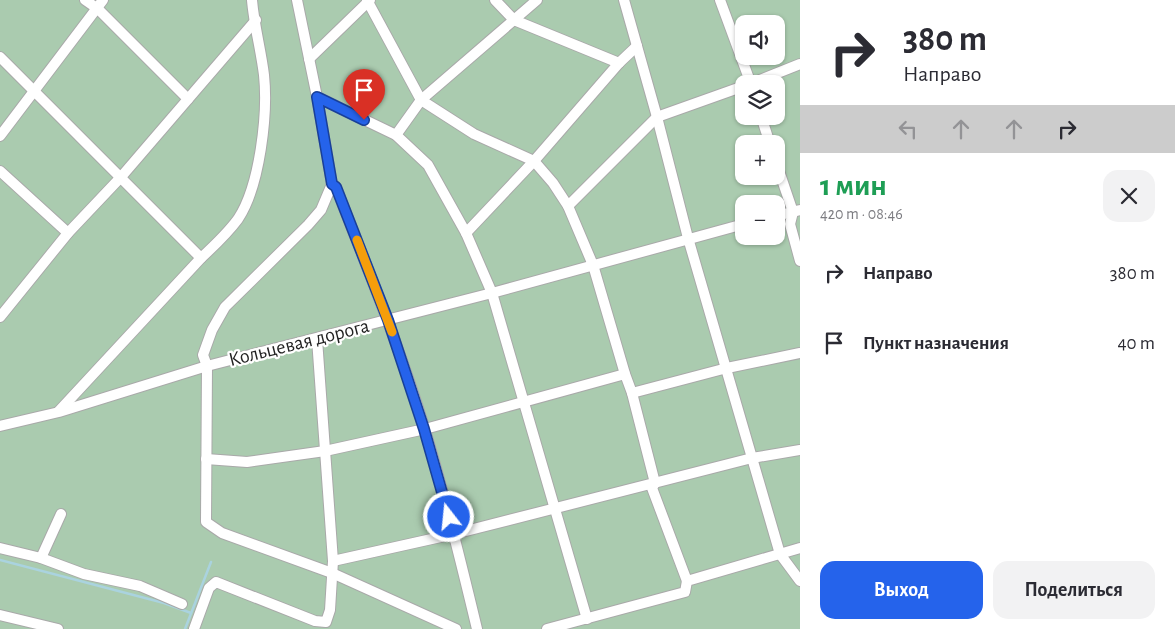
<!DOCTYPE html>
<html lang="ru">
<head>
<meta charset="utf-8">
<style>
	body { margin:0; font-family:"Alegreya Sans",sans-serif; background:#f2f2f3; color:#2b2b33; height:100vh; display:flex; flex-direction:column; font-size:19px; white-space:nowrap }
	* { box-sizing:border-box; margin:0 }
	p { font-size:16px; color:#7c7c81 }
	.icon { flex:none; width:28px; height:28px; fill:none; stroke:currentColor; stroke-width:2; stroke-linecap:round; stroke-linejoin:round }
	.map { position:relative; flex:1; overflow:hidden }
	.drawer { display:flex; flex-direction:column; background:#fff; width:375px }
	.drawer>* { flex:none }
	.guide { background:#fff; color:#2b2b33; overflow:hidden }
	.controls { position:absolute; left:735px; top:15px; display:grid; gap:10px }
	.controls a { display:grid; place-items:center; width:50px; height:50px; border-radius:10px; background:#fff; box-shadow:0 1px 4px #0004; font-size:25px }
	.pin { position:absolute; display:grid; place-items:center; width:42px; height:42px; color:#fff; margin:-51px -21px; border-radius:50% 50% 50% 0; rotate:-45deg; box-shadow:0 0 5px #0007 }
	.pin .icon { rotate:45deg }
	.me { position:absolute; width:55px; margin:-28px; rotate:344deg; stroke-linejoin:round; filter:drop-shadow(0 0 4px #0008) }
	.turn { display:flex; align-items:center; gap:18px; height:105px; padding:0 20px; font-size:22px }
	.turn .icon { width:65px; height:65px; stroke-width:2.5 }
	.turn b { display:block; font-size:35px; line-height:42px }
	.lanes { display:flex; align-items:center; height:48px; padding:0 20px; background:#0003; justify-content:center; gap:25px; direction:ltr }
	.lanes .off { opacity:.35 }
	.round { display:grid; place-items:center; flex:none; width:52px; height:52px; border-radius:15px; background:#f2f2f3 }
	.head { display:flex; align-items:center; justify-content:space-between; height:85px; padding:0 20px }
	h1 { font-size:30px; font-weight:600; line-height:38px; color:#1e9e55 }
	.action { display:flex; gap:10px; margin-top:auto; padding:10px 20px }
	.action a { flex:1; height:58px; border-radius:15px; background:#2563eb; color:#fff; font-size:20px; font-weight:600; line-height:58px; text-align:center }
	.action a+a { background:#f2f2f3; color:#2b2b33 }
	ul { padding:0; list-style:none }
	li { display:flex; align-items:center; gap:15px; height:70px; padding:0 20px }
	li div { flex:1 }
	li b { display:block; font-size:19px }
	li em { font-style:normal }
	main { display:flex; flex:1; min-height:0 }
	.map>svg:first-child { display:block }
</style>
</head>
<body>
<main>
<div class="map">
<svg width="800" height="629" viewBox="0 0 800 629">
	<rect width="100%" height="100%" fill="#f2efe9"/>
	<!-- cemetery -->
	<path fill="#aacbaf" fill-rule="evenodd" d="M 0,0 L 800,0 L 800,629 L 0,629 ZM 744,24 L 776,24 L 776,56 L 744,56 ZM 744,84 L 776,84 L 776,116 L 744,116 ZM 744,144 L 776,144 L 776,176 L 744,176 ZM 744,204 L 776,204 L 776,236 L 744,236 Z"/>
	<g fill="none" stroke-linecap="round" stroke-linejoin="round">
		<!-- stream -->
		<g stroke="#aad3df" stroke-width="2.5">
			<polyline points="0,560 164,603 191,613"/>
			<polyline points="185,629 211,562"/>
		</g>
		<!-- minor casing -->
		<g stroke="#a9a9a9" stroke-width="12">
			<g id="minor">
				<polyline points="85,0 98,9 188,99"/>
				<polyline points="297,0 317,97 332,184 321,210 308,225 225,307 212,330 203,355 207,366 206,522 222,533 332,573 456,629"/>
				<polyline points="367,0 421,100 474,134 534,161 553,183 568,206 593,265 625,374 632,393 655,483 652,488 687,581"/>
				<polyline points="495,0 514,20 619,63"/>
				<polyline points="624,0 657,117 688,238 780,554 800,581"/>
				<polyline points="720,0 751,84"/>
				<polyline points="0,57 201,258"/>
				<polyline points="309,59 370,0"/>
				<polyline points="750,84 800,64"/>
				<polyline points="317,97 396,135 428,165 466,233 492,293 587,619"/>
				<polyline points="761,116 770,144"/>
				<polyline points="396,135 421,100 537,0"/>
				<polyline points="0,136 103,0"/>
				<polyline points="776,162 793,212 790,224 800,261"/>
				<polyline points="0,171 68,233"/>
				<path d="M 332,184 L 336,187 C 367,268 400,348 425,430 C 445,496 461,562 477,629"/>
				<polyline points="568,206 657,117 744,86"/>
				<polyline points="776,216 800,210"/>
				<polyline points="466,233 534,161 619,63 637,46"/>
				<polyline points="0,317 68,233 121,177 256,20"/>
				<polyline points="632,393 727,368 800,353"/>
				<path d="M 59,411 L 201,258 C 214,246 227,234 238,219 C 260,186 268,114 264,75 C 261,50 254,25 252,0"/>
				<polyline points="0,426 59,412 207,366 492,293 744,224"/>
				<polyline points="206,459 247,462 325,451 425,429 625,374"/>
				<polyline points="0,548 41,558 84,574 140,586 182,604"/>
				<polyline points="41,558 61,514"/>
				<polyline points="333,561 454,534 752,458 800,450"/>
				<polyline points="0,615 58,629"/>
				<polyline points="194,629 209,588 216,582 315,621 326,622 330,610 333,561 317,339"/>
				<polyline points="547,629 685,592 687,581 800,548"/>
			</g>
		</g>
		<!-- minor -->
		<use href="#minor" stroke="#fff" stroke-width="10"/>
	</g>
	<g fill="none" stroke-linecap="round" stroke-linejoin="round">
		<!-- route casing -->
		<g stroke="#184099" stroke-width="12">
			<polyline id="route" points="364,120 317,97 332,184 336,187 388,320 424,429 449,517"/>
		</g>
		<!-- route -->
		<use href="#route" stroke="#2563eb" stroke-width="9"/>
		<!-- slow -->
		<polyline stroke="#f59e0b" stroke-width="9" points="357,240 392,332"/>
	</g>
	<g text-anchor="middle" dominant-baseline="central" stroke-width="4.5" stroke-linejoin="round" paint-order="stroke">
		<!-- street labels -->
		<g font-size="20" fill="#222" stroke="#fff">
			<text transform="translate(299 343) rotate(-14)">Кольцевая дорога</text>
		</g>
	</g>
</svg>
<div class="controls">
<a><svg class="icon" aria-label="sound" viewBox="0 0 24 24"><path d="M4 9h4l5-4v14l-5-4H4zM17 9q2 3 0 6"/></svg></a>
<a><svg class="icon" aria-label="layers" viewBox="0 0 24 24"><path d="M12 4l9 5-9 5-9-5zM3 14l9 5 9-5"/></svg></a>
<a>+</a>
<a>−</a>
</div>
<div class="pin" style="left:364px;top:120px;background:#d93025"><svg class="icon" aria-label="arrive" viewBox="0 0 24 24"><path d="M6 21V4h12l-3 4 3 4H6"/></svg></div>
<svg class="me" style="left:449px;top:517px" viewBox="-20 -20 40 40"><circle r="17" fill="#2563eb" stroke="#fff" stroke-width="3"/><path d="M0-11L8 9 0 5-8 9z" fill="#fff"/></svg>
</div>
<section class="drawer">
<div class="guide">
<div class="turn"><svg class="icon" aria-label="right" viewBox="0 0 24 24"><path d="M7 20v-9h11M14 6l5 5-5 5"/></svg><div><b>380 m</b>Направо</div></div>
<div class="lanes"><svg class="icon off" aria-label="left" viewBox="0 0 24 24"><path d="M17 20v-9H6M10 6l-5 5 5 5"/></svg><svg class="icon off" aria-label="ahead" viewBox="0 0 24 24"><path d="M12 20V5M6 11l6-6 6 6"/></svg><svg class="icon off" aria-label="ahead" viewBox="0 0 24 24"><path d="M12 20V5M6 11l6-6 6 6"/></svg><svg class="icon" aria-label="right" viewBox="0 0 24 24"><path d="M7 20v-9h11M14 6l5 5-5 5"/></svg></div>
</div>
<div class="head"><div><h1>1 мин</h1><p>420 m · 08:46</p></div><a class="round"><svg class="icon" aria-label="close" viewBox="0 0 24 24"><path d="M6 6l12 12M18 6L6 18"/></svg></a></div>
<ul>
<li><svg class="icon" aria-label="right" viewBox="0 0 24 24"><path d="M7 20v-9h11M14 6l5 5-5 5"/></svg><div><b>Направо</b></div><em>380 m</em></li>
<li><svg class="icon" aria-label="arrive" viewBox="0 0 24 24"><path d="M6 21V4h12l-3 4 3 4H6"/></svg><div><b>Пункт назначения</b></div><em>40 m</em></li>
</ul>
<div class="action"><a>Выход</a><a>Поделиться</a></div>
</section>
</main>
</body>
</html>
